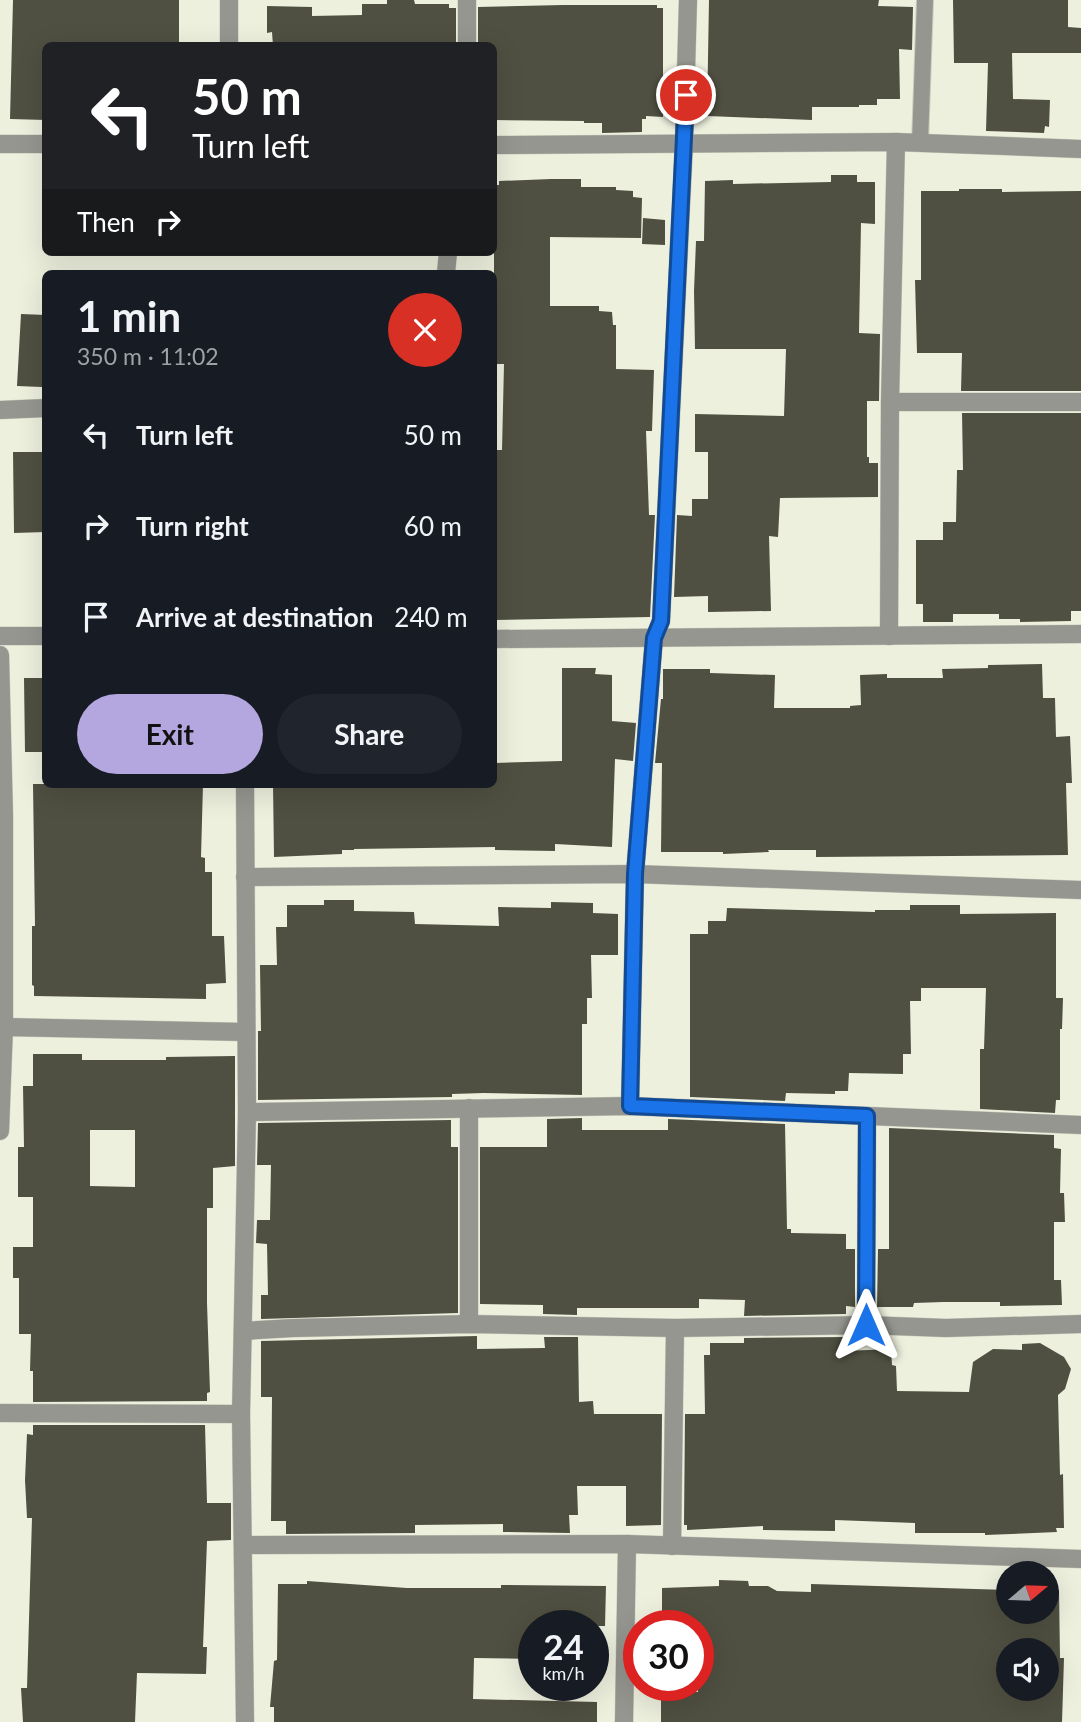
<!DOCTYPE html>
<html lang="en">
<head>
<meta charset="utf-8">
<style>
	body { margin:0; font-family:Lato,sans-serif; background:#20242c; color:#f1f3f6; height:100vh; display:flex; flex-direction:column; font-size:26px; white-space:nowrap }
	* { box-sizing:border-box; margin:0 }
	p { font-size:23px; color:#9ea1a6 }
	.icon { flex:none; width:38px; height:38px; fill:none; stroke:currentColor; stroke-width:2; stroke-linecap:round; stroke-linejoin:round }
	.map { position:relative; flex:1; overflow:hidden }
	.panel { position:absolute; left:42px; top:270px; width:455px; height:518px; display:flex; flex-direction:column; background:#171b24; border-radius:10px; box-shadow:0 7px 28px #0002 }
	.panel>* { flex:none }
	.guide { position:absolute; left:42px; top:42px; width:455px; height:214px; border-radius:10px; box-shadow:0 7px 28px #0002; background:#202124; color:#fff; overflow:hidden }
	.needle { width:46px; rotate:71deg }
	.controls { position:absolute; left:996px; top:1561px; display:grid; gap:14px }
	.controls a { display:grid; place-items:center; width:63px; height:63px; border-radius:50%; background:#171b24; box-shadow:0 7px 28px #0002; font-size:35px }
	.speed { position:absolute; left:518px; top:1610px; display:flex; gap:14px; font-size:35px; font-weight:700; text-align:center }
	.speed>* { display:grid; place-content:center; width:91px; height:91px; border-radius:50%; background:#171b24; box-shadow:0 7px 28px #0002; line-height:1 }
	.speed small { font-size:18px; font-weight:400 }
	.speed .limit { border:10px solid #d22; background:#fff; color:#111 }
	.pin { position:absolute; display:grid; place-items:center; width:60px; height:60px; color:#fff; margin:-30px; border:4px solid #fff; border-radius:50%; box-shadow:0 2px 7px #0007 }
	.me { position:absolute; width:77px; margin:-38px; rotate:0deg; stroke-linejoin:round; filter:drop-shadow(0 0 5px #0008) }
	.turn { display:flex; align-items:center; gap:24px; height:147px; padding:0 35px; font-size:32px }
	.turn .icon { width:91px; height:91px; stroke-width:2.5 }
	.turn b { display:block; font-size:49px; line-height:60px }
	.then { display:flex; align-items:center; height:66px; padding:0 35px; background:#0003; gap:14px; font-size:26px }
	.round { display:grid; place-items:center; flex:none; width:74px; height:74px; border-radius:37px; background:#20242c }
	.summary { display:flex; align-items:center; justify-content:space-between; height:119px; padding:0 35px }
	h1 { font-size:42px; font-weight:700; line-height:52px }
	.primary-button { display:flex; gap:14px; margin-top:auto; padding:14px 35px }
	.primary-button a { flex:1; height:80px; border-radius:42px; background:#b4a6df; color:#111; font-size:28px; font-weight:700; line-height:80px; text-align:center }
	.primary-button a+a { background:#20242c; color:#f1f3f6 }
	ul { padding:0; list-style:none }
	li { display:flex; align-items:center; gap:21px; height:91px; padding:0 35px }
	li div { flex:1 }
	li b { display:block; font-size:26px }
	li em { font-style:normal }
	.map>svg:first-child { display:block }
</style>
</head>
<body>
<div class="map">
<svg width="1081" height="1722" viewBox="0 0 1081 1722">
	<rect width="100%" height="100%" fill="#eef0de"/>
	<!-- building -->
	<g fill="#4f5041" fill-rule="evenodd">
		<polygon points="13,0 179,0 179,46 46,46 46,120 10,119"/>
		<polygon points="387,0 414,0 415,4 449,4 449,8 456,8 456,46 273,46 272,32 267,33 267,6 312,7 312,16 362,15 362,4 387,4"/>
		<polygon points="709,0 879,0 878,6 913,7 912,50 899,49 900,99 877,99 877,105 859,105 859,107 812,107 812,120 707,116"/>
		<polygon points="953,0 1068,0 1068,27 1081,28 1081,53 1012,53 1013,99 1050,100 1049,127 1045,126 1044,133 986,131 988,63 954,63"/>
		<polygon points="563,5 657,5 657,8 663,8 663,117 646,116 646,119 642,119 642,132 602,133 602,123 584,123 584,121 494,120 494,46 478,46 478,7"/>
		<polygon points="831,175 857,175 857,182 875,182 875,224 861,223 859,333 880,334 879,401 867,401 867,457 869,457 869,463 878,463 878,497 780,498 778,537 769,536 771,611 708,612 708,596 674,597 677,515 692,516 692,499 708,499 708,452 695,452 695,414 784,416 786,349 695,349 694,291 696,241 704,241 705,181 733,180 733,184 831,182"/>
		<polygon points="551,179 581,179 581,187 616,187 616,190 633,191 633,197 642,198 641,238 550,237 550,306 599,306 599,311 612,312 613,325 616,325 616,369 654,370 652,431 646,431 649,515 655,515 650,617 495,620 494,615 494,450 502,450 504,364 494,364 494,185 499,185 499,181"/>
		<polygon points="959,189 1002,189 1002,192 1081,191 1081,391 961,391 962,353 917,353 915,280 921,280 921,191 959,191"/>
		<polygon points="643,218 665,220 665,245 642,244"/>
		<polygon points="21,314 46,315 46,374 43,374 42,387 17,386"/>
		<polygon points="962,413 1081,413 1081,611 1071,611 1071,621 1020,622 1020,619 999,619 999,614 953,614 953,622 923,622 923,604 916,604 916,540 943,540 943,522 956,522 957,470 963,470"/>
		<polygon points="13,452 46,452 46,532 14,533"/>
		<polygon points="1042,664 1043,698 1055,698 1056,737 1070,736 1072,783 1066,783 1068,855 816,857 816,850 768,850 769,852 723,854 723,852 661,852 662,763 655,763 661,699 663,699 663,669 710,669 710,673 775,675 774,708 850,708 850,706 861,705 860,675 887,674 887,678 943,678 942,669 988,668 988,665"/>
		<polygon points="562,668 596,668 595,674 612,675 612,721 636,723 633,761 615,759 612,847 555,844 555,851 495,850 495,847 354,849 354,850 342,850 342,854 274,857 273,784 495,784 495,763 562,761"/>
		<polygon points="24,678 46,678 46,752 25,752"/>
		<polygon points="33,784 203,784 201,857 205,858 205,872 212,872 212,936 224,936 226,983 206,984 206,999 34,996 34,986 32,985 32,926 35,926"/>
		<polygon points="324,900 354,900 354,911 414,912 415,924 499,926 498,907 551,908 551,902 593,903 593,913 618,914 618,955 591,955 592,998 587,998 587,1024 582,1024 582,1095 484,1093 452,1094 452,1097 258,1100 258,1031 261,1031 260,965 277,965 276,927 287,927 287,905 324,905"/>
		<polygon points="910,905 960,905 960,914 1056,913 1056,998 1063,998 1062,1029 1060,1029 1060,1100 1056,1100 1055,1113 980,1109 980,1049 984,1049 986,988 921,988 921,1001 910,1001 911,1054 903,1054 903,1074 849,1073 848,1091 835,1091 835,1094 786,1093 785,1101 690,1097 690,934 708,934 708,921 726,921 727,908 875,912 875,910 910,910"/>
		<path d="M 33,1054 L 82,1054 L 82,1060 L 166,1060 L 166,1057 L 235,1056 L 235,1166 L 213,1168 L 213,1208 L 207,1208 L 207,1303 L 210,1392 L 207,1393 L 207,1401 L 33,1402 L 33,1371 L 30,1371 L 31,1334 L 19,1334 L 19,1278 L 13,1278 L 13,1247 L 33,1247 L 33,1197 L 18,1197 L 18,1147 L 24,1147 L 23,1086 L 33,1086 ZM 90,1130 L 135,1130 L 135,1187 L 90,1186 Z"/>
		<polygon points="582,1118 582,1130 668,1130 668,1119 785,1124 787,1229 791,1229 791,1233 846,1234 846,1249 855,1249 855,1307 846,1306 846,1314 744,1316 745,1300 699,1299 699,1308 577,1308 577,1315 543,1314 543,1305 480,1304 480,1147 547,1147 547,1119"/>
		<polygon points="451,1120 451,1147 458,1147 458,1313 261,1319 261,1295 268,1295 267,1244 256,1243 257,1220 270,1220 271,1165 257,1165 258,1123"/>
		<polygon points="889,1128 1054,1135 1054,1148 1061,1149 1060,1193 1064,1193 1065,1222 1054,1222 1054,1280 1061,1280 1062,1305 1000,1306 1000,1302 943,1302 914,1303 913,1307 877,1307 878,1249 889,1249"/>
		<polygon points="477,1336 477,1349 545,1348 544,1337 578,1337 579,1402 593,1401 594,1414 662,1414 661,1525 626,1526 626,1486 577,1486 578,1515 569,1515 570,1533 503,1532 503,1524 415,1525 415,1533 286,1534 286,1521 271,1521 272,1397 261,1397 261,1341"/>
		<polygon points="846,1337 845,1351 891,1349 892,1365 896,1366 897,1391 969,1392 973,1362 993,1349 1022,1350 1022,1344 1040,1343 1064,1357 1071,1369 1065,1389 1058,1395 1060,1475 1063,1474 1064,1528 1056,1528 1057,1532 985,1535 985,1533 915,1533 915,1523 835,1520 835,1531 763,1530 763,1526 687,1530 687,1525 684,1525 685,1414 705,1414 704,1355 710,1355 710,1343 744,1343 744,1338"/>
		<polygon points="33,1425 205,1425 207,1503 231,1503 231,1540 207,1541 203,1647 207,1647 206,1674 137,1673 135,1722 23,1722 21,1688 27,1688 32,1518 27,1518 25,1480 27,1434 33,1435"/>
		<path d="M 719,1580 L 748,1581 L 749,1586 L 768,1586 L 777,1591 L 811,1592 L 811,1584 L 1008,1590 L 1008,1612 L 1046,1612 L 1046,1590 L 1059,1590 L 1060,1658 L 1064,1658 L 1062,1722 L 661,1722 L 661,1692 L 698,1692 L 698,1626 L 662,1626 L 662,1588 L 719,1586 ZM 1008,1650 L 1046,1650 L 1046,1689 L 1008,1689 Z"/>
		<polygon points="307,1581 407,1588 501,1588 501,1585 606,1586 605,1626 534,1626 534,1659 474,1658 473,1699 597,1702 597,1722 274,1722 274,1707 270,1707 274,1661 277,1660 278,1584 307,1584"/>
	</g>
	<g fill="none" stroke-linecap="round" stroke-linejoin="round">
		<!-- lane casing -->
		<g stroke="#caccbc" stroke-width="18">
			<polyline id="lane" points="920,143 925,0"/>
		</g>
		<!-- street casing -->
		<g stroke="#caccbc" stroke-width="19">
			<g id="street">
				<polyline points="229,46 229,0"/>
				<polyline points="467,46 467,0"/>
				<polyline points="0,144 46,144"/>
				<polyline points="494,145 896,142 1081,149"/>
				<polyline points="446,273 448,252"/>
				<polyline points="890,402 1081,402"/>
				<polyline points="0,410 46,408"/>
				<polyline points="0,636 46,636"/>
				<polyline points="889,636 890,402 896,142"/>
				<polyline points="494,639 1081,634"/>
				<polyline points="0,655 4,816 4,1027 245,1032"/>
				<polyline points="245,784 247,1112 241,1414 245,1722"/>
				<polyline points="245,877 635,874 1081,890"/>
				<polyline points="630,1106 635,874 654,638 661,621 684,143 688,0"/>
				<polyline points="469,1108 469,1324"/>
				<polyline points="247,1112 630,1106 1081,1125"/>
				<polyline points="0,1131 4,1027"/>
				<polyline points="866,1325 867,1116"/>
				<polyline points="243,1331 293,1328 469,1324 675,1328 866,1325 946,1328 1081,1324"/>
				<polyline points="0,1413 241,1414"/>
				<polyline points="244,1545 627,1544 1081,1559"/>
				<polyline points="672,1546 675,1328"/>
				<polyline points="624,1722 627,1544"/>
			</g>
		</g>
		<!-- lane -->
		<use href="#lane" stroke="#95968f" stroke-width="16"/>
		<!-- street -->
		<use href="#street" stroke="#95968f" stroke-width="18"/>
	</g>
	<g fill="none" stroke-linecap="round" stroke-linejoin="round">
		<!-- route casing -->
		<g stroke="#114b97" stroke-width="18">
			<polyline id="route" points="686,95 661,621 654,638 635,874 630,1106 867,1116 866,1325"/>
		</g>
		<!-- route -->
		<use href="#route" stroke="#1a73e8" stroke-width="12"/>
	</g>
</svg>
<div class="controls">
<a><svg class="needle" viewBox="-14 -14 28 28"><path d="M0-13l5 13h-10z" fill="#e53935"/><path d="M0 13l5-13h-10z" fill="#9ea1a6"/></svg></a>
<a><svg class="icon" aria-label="sound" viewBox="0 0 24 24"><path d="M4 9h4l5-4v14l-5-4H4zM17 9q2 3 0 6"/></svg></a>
</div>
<div class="speed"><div>24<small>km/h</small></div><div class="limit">30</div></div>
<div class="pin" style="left:686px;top:95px;background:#d93025"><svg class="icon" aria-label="arrive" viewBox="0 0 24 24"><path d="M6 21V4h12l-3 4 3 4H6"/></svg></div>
<svg class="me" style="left:866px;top:1325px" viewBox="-20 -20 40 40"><path d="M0-17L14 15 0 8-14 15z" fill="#1a73e8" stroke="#fff" stroke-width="4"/></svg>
<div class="guide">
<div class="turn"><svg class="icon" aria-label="left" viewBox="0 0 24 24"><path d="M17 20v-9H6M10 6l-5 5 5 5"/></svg><div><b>50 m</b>Turn left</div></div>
<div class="then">Then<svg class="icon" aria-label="right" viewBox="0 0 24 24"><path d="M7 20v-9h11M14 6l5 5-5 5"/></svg></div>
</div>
<section class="panel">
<div class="summary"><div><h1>1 min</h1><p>350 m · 11:02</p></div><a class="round" style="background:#d93025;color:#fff"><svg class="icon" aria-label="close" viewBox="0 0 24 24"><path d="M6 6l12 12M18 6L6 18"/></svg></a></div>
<ul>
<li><svg class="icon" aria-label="left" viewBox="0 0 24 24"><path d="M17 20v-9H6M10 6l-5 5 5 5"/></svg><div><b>Turn left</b></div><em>50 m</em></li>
<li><svg class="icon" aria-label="right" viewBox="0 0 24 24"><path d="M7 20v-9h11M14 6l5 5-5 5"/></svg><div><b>Turn right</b></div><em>60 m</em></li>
<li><svg class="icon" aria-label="arrive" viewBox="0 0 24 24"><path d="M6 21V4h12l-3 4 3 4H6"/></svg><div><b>Arrive at destination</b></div><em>240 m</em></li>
</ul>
<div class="primary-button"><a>Exit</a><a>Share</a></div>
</section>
</div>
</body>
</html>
